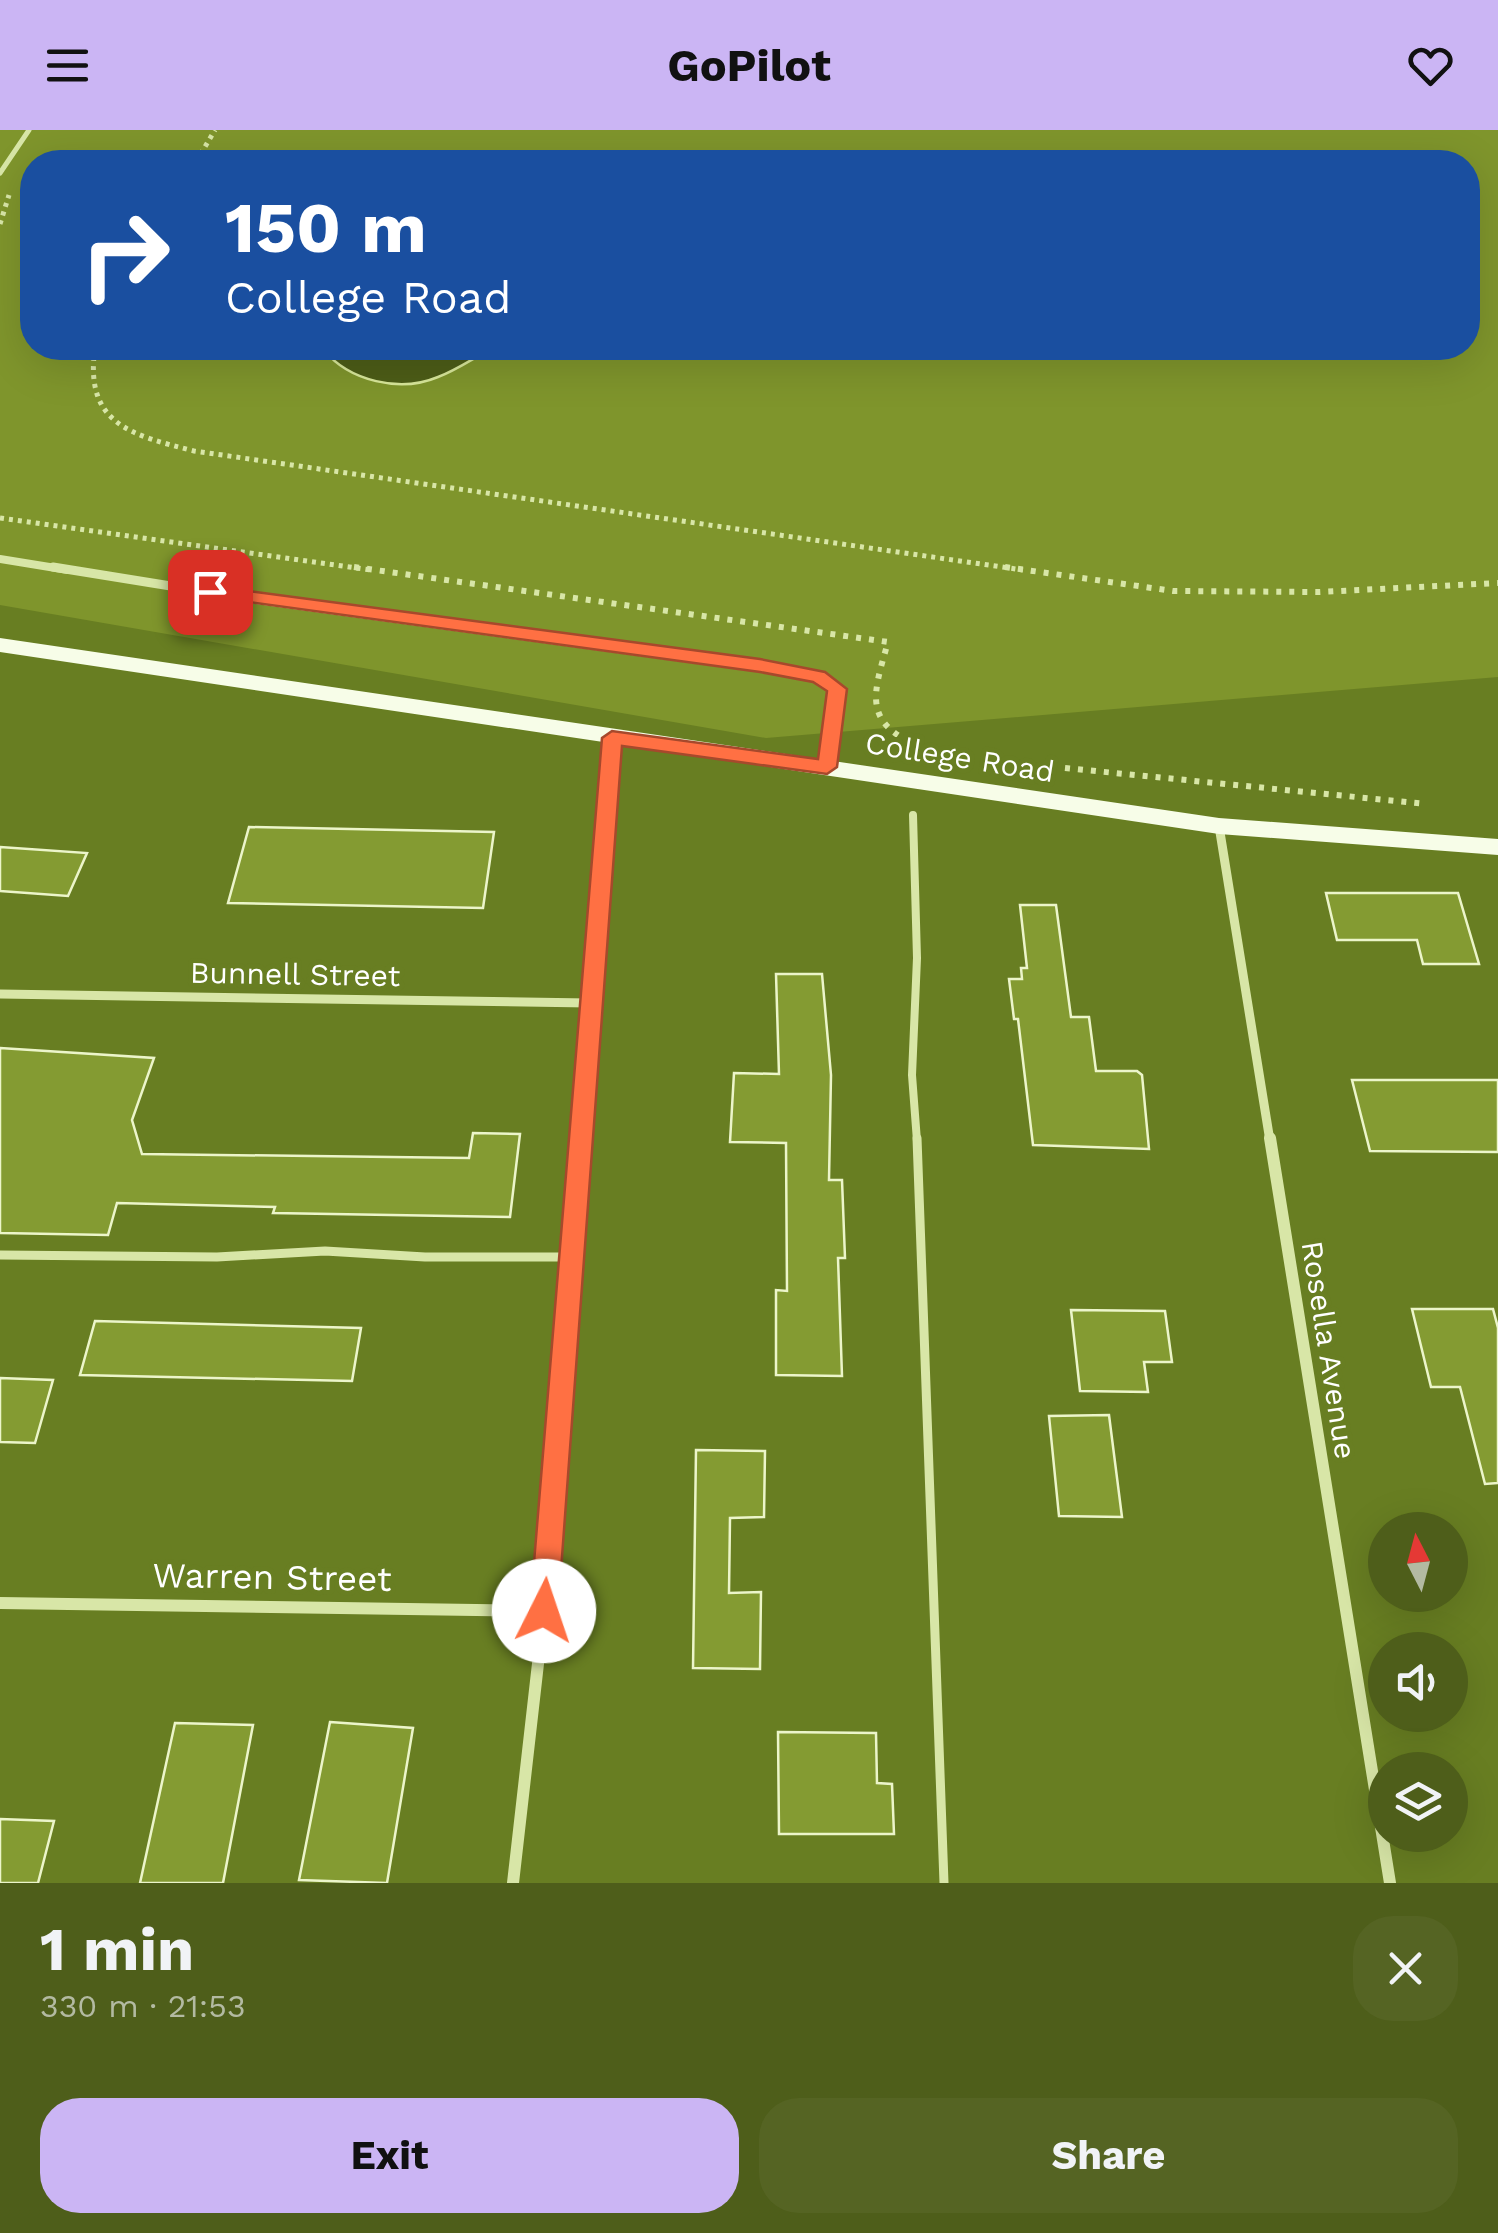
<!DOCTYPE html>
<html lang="en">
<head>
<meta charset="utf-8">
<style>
	body { margin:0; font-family:"Work Sans",sans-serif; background:#556423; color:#f1f3f6; height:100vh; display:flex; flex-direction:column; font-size:38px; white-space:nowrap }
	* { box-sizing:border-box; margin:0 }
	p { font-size:32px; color:#b3baa2 }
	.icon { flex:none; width:55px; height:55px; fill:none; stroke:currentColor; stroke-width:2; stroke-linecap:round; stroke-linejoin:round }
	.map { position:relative; height:1753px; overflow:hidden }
	.details { display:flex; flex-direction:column; background:#4e5e1a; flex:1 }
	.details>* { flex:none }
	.guide { position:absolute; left:20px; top:20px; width:1460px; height:210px; border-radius:40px; box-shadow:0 10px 40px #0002; background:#1a4fa0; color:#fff; overflow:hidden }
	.needle { width:65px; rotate:354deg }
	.fabs { position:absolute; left:1368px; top:1382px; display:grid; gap:20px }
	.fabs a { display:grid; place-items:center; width:100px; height:100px; border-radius:50%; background:#4e5e1a; box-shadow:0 10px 40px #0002; font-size:50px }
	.pin { position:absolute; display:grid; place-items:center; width:85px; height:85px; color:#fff; margin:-42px; border-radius:20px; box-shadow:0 5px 15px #0006 }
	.me { position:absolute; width:110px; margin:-55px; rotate:4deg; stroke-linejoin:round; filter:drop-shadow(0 0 8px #0008) }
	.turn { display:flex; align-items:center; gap:35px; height:210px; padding:0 40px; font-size:45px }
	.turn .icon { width:130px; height:130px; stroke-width:2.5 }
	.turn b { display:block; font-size:70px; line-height:85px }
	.round { display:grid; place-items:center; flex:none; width:105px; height:105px; border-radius:40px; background:#556423 }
	.overview { display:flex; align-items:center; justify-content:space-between; height:170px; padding:0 40px }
	h1 { font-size:60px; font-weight:700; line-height:75px }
	.cta { display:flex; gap:20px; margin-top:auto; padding:20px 40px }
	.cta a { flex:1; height:115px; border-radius:40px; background:#cbb5f4; color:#111; font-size:40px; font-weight:700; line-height:115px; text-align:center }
	.cta a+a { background:#556423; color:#f1f3f6 }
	header { display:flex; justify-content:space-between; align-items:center; height:130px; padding:0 40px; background:#cbb5f4; color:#111; font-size:45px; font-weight:700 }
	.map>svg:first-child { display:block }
</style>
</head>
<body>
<header><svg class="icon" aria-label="menu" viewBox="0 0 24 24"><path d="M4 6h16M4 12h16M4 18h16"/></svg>GoPilot<svg class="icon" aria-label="heart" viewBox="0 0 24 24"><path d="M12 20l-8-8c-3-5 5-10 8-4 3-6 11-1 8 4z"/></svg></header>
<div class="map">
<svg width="1498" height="1753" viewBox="0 0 1498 1753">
	<rect width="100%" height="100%" fill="#687e22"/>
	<!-- green -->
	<path fill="#7f952c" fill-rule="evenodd" d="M 0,0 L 1498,0 L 1498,547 L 766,608 L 0,475 ZM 32,32 L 1468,32 L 1468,218 L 32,218 Z"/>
	<!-- water -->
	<path fill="#4d5d17" stroke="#d8e79a" stroke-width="2.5" d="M 326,218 L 493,218 C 475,227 457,240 438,247 C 400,263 349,251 324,220 Z"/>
	<!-- building -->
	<g fill="#849b32" stroke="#ecf5ca" stroke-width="2.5">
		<polygon points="249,697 494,702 483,778 228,773"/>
		<polygon points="0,717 87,723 68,766 0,761"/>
		<polygon points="1326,763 1458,763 1479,834 1423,834 1417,810 1337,810"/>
		<polygon points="1020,775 1056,775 1071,887 1089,887 1096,941 1137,941 1142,945 1149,1019 1033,1015 1018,889 1014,889 1009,849 1022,849 1021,838 1027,838"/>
		<polygon points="776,844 822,844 831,945 829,1050 842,1050 845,1128 838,1128 842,1246 776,1245 776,1160 787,1161 786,1013 730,1012 734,943 779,944"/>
		<polygon points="0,918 154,928 132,990 142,1024 469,1028 473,1003 520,1004 510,1087 273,1083 275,1077 117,1073 108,1105 0,1103"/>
		<polygon points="1352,950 1498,950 1498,1022 1370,1021"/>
		<polygon points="1412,1179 1493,1179 1498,1198 1498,1353 1485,1354 1460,1257 1431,1257"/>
		<polygon points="1071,1180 1165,1181 1172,1232 1144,1232 1148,1262 1080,1261"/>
		<polygon points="95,1191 361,1198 352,1251 80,1245"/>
		<polygon points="0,1248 53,1250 35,1313 0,1312"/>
		<polygon points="1109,1285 1122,1387 1059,1386 1049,1286"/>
		<polygon points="696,1320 765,1321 764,1387 730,1388 729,1463 761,1462 760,1539 693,1538"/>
		<polygon points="330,1592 413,1598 387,1753 299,1750"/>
		<polygon points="175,1593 253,1595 223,1753 140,1753"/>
		<polygon points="778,1602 876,1603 877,1653 892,1654 894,1704 779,1704"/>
		<polygon points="0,1689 54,1691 38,1753 0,1753"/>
	</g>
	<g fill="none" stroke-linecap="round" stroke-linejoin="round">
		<!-- path-far1 -->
		<g stroke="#d8e6a7" stroke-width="5" stroke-dasharray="4 5" stroke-linecap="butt">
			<polyline points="196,32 215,0"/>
			<polyline points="0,94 9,65"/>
			<path d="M 95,218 C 84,294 131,305 194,321 L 1023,440"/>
			<polyline points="0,388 371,440"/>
		</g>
		<!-- path -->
		<g stroke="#d8e6a7" stroke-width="6" stroke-dasharray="5 8" stroke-linecap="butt">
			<path d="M 354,437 L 888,512 C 873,565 862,592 920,617"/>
			<polyline points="1005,437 1173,461 1319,462 1498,453"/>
			<polyline points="1065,638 1426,674"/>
		</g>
		<!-- service-far2 -->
		<polyline stroke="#d8e6a7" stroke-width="5" points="0,43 29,0"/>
		<!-- service-far1 -->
		<polyline stroke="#d8e6a7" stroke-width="8" points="913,685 917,828 912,945 917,1011"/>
		<!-- service -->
		<g stroke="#d8e6a7" stroke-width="9">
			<polyline points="917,1008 944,1753"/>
			<polyline points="0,1125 217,1127 325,1121 425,1127 570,1127"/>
		</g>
		<!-- minor-far2 -->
		<polyline stroke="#d8e6a7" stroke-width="8" points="0,429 68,440"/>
		<!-- minor-far1 -->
		<g stroke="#d8e6a7" stroke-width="9">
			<polyline points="53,437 245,468 819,546 837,559 827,637"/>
			<polyline points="1219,696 1270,1011"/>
			<polyline points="0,864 589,873"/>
			<polyline points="581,1011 612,608"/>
		</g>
		<!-- minor -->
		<g stroke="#d8e6a7" stroke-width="12">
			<polyline points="1270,1008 1390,1753"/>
			<polyline points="0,1473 544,1481"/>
			<polyline points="513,1753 544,1481 581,1008"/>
		</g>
		<!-- primary -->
		<polygon fill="#f7fde8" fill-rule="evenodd" points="0,508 1219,688 1498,709 1498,725 1219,704 0,522"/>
	</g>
	<!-- route -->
	<polygon fill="#ff7043" stroke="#a6492c" stroke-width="2.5" points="210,456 760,529 825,542 847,559 837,637 827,644 622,616 558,1481 554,1491 544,1495 534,1491 530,1481 602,608 612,601 818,629 827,561 813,552 760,542 204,466 201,462"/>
	<g text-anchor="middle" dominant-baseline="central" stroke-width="10" stroke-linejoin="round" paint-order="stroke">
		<!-- street labels -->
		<g font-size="30" fill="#fff" stroke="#687e22">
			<text transform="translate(960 627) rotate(9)">College Road</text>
			<text transform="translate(295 844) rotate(1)">Bunnell Street</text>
			<text transform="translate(1329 1220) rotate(81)">Rosella Avenue</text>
		</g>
		<!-- near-street labels -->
		<g font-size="35" fill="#fff" stroke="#687e22">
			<text transform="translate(272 1447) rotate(1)">Warren Street</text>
		</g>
	</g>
</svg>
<div class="fabs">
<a><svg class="needle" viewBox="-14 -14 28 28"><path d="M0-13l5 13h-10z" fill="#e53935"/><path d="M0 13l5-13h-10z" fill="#b3baa2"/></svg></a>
<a><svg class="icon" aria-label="sound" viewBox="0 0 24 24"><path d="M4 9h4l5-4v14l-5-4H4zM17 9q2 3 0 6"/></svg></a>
<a><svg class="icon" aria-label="layers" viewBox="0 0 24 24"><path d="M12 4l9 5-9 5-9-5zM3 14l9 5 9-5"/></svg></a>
</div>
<div class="pin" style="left:210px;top:462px;background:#d93025"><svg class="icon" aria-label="arrive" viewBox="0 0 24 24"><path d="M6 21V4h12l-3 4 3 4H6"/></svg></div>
<svg class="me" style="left:544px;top:1481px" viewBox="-20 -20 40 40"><circle r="19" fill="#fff"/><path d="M0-13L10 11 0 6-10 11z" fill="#ff7043"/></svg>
<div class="guide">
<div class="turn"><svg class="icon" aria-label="right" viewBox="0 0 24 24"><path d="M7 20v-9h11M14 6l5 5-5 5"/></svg><div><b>150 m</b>College Road</div></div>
</div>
</div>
<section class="details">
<div class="overview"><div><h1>1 min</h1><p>330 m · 21:53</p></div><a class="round"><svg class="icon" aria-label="close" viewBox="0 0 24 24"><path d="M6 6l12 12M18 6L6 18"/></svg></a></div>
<div class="cta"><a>Exit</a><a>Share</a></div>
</section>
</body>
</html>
